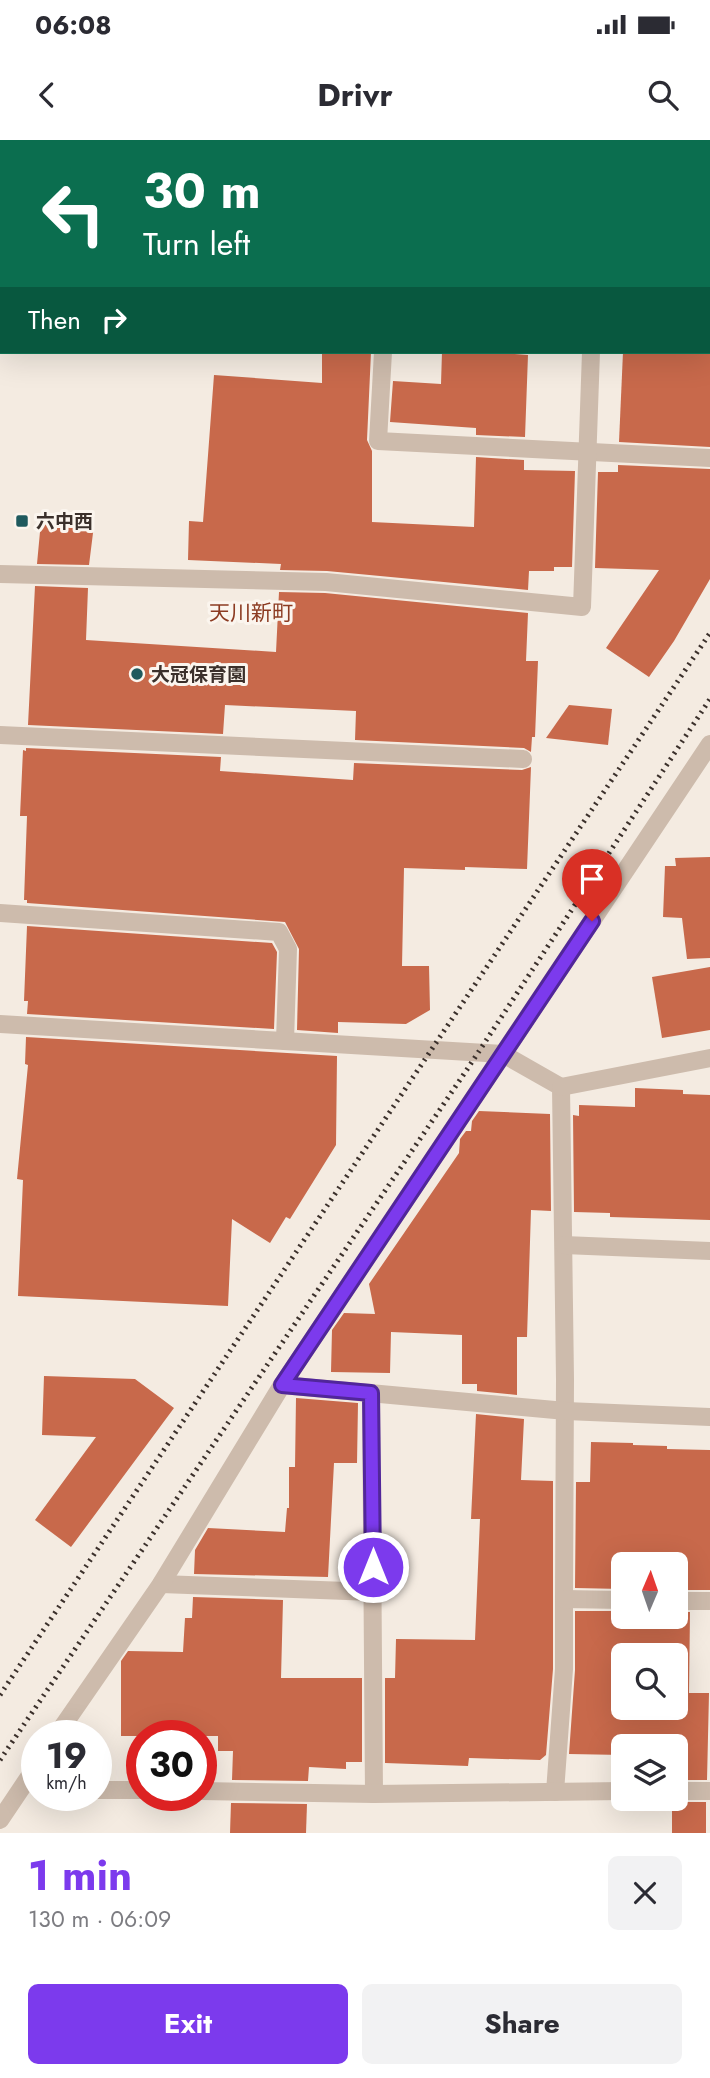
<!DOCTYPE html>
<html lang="en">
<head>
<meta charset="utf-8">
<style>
	body { margin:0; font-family:Jost,"Noto Sans JP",sans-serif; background:#f2f2f3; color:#2b2b33; height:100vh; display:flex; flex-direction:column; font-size:26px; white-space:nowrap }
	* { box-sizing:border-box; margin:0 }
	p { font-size:23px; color:#7c7c81 }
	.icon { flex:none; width:38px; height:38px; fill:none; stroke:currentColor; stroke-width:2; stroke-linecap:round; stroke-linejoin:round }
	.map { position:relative; height:1693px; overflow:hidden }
	.sheet { display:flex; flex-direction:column; background:#fff; flex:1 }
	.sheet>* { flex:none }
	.hud { position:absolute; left:0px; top:0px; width:710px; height:214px; box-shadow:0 7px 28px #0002; background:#0b6e4f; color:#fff; overflow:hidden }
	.needle { width:46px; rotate:2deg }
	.fabs { position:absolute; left:611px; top:1412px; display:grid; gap:14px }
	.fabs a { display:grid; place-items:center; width:77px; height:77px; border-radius:10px; background:#fff; box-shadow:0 7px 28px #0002; font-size:35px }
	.speed { position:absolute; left:21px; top:1580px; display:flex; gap:14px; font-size:35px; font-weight:700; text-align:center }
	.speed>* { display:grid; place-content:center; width:91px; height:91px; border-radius:50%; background:#fff; box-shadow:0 7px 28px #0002; line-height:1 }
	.speed small { font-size:18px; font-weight:400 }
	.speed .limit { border:10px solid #d22; background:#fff; color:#111 }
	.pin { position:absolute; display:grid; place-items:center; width:60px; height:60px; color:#fff; margin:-72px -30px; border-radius:50% 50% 50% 0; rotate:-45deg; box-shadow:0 0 7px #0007 }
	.pin .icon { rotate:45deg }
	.me { position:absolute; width:77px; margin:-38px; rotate:0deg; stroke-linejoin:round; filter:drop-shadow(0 0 5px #0008) }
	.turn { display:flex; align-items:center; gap:24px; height:147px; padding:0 28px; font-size:32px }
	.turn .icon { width:91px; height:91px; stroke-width:2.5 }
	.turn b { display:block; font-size:49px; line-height:60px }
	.then { display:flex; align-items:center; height:66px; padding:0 28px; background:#0003; gap:14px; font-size:26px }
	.round { display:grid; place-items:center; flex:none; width:74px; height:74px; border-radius:10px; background:#f2f2f3 }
	.head { display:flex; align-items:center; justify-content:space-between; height:119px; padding:0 28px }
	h1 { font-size:42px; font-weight:700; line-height:52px; color:#7c3aed }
	.cta { display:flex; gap:14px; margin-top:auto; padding:14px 28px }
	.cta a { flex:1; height:80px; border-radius:10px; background:#7c3aed; color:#fff; font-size:28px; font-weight:700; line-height:80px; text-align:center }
	.cta a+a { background:#f2f2f3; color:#2b2b33 }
	.status { display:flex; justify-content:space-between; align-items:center; height:49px; padding:0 35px; background:#fff; direction:ltr }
	.status svg { height:19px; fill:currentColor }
	header { display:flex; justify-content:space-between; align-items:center; height:91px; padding:0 28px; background:#fff; font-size:32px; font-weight:700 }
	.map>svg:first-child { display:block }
</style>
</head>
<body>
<div class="status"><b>06:08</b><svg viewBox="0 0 49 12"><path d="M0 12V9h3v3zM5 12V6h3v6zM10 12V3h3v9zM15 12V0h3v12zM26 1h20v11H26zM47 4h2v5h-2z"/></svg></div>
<header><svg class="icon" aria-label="back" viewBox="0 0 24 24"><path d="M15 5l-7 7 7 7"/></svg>Drivr<svg class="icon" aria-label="search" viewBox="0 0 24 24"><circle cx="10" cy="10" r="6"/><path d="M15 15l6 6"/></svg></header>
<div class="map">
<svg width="710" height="1693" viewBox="0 0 710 1693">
	<rect width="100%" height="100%" fill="#f4ebe1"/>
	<!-- building -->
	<g fill="#c8694b" fill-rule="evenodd">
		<polygon points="322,212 371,212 367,300 372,311 372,382 474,387 476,317 524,320 524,330 575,331 572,427 554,427 554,431 529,431 528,450 327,431 280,430 281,424 188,420 189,381 203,382 214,235 322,243"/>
		<polygon points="442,212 489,212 528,215 525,297 476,295 476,288 390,282 393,241 441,244"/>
		<polygon points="623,212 710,212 710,307 619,302"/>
		<polygon points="618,325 710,329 710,439 674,501 649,537 606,508 659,430 595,428 598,332 618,332"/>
		<polygon points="41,381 94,385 89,425 37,424"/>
		<polygon points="35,446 88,448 86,500 276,512 279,452 325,453 528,473 526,521 538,521 535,597 532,597 531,612 524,608 355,600 356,571 225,565 223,594 28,585"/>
		<polygon points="569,565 612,569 608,605 546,598"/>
		<polygon points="26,608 221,617 220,631 353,640 354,623 522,630 531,627 527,729 465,727 465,730 404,728 402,826 429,826 430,870 406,884 338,882 338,893 297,890 299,809 285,782 27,763 27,760 24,760 27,676 20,676 23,610 26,611"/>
		<polygon points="710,717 710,818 687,819 682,778 663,777 665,726 676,726 675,718"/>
		<polygon points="27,786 272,803 277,812 274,889 27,874 28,861 24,861"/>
		<polygon points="710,827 710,890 662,898 652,837"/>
		<polygon points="26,897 337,916 336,1005 290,1079 286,1077 270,1103 232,1079 228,1166 18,1156 23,1040 17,1039 28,925 25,924"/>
		<polygon points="635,948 683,950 683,954 710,955 710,1080 610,1077 610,1073 574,1072 573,975 579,976 579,965 635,967"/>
		<polygon points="479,971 550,974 551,1071 531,1070 527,1197 517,1197 517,1255 477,1251 477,1244 462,1244 462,1195 391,1192 390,1233 331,1232 332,1190 344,1173 375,1174 369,1144 459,1013 460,999 466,991 471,991 472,981"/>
		<polygon points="44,1236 135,1239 174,1268 71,1407 35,1380 96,1297 42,1295"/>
		<polygon points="296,1258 358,1263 357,1323 334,1323 328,1437 194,1434 195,1410 208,1388 285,1392 287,1368 289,1368 289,1327 295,1327"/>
		<polygon points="476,1274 524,1279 521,1340 553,1341 553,1529 546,1615 540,1620 469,1618 468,1626 385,1623 385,1538 395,1538 396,1499 475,1500 480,1379 471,1379"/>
		<polygon points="591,1302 633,1303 633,1305 667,1306 667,1309 710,1310 710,1450 676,1450 676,1424 623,1424 623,1449 575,1448 576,1342 590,1342"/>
		<polygon points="193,1457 283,1460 281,1538 362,1538 362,1622 346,1622 346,1629 309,1627 308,1641 232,1640 233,1611 218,1611 218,1596 121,1596 121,1521 128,1511 183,1512 185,1478 192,1478"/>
		<path d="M 575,1471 L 623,1471 L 623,1477 L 676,1477 L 676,1472 L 690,1472 L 689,1553 L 709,1553 L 707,1640 L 676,1640 L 676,1606 L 623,1606 L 623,1615 L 569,1614 L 575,1530 ZM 623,1516 L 676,1516 L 676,1568 L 623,1568 Z"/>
		<rect x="672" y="1662" width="34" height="31"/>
		<polygon points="231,1663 307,1664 306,1693 230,1693"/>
	</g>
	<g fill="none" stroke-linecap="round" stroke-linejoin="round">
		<!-- minor -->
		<g stroke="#cdbbac" stroke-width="18">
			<polyline points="224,2 224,0"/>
			<polyline points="393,2 393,0"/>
			<polyline points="598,2 598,0"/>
			<polyline points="709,6 710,6"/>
			<polyline points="0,125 2,125"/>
			<polyline points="383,212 378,301 710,318"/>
			<polyline points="0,434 326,442 582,467 591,212"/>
			<polyline points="0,595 523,619"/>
			<polyline points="0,773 279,792 288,809 285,901"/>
			<polyline points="0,884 503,914 561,947 565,1239 564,1459 564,1529 555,1652"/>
			<polyline points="561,947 710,918"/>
			<polyline points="564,1105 710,1111"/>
			<polyline points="282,1245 566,1271 710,1277"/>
			<polyline points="371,1253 374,1654"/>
			<polyline points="161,1444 373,1452"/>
			<polyline points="564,1459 623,1460"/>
			<polyline points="676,1461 710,1461"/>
			<polyline points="56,1596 161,1444 282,1245 710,604"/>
			<polyline points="96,1650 142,1650"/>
			<polyline points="201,1651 374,1654 623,1651"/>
			<polyline points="676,1651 710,1651"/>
			<polyline points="0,1680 37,1625"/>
		</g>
		<!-- rail -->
		<g stroke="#3b302b" stroke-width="5" stroke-dasharray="2 5" stroke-linecap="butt">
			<polyline points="0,1555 710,493"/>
			<polyline points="0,1620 468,928 710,559"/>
		</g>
	</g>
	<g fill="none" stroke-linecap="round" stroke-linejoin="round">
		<!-- route casing -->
		<g stroke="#51269a" stroke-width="18">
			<polyline id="route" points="373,1427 371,1253 282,1245 592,781"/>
		</g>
		<!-- route -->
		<use href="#route" stroke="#7c3aed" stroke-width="12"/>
	</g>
	<!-- markers -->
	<g fill="#1f5a5e" stroke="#fbf5ee" stroke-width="2.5">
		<rect x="15" y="374" width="14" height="14" rx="3.5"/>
		<circle cx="137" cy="534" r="7"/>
	</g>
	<g text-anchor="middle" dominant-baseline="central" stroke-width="6" stroke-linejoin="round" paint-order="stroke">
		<!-- poi labels -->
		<g font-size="19" font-weight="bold" fill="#3b302b" stroke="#fbf5ee" text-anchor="start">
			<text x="36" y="381">六中西</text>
			<text x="151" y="534">大冠保育園</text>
		</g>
		<!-- neighbourhood labels -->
		<g font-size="21" fill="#8c3b22" stroke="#fbf5ee">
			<text x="251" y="473">天川新町</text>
		</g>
	</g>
</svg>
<div class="fabs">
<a><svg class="needle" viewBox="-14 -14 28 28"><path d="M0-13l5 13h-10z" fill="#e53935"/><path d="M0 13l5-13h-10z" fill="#7c7c81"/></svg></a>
<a><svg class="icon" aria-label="search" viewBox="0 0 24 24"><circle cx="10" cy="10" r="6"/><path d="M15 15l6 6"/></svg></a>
<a><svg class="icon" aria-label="layers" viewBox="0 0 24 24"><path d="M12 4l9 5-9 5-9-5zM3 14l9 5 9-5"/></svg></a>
</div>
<div class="speed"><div>19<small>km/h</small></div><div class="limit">30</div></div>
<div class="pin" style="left:592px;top:781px;background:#d93025"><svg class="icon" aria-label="arrive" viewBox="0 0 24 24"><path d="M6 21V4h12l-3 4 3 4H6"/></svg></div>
<svg class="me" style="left:373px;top:1427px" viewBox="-20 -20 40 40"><circle r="17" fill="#7c3aed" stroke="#fff" stroke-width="3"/><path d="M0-11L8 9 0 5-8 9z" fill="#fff"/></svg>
<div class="hud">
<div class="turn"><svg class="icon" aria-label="left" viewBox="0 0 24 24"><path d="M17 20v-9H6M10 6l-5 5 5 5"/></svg><div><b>30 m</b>Turn left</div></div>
<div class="then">Then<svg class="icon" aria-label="right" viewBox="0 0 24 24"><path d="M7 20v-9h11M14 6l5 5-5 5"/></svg></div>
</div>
</div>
<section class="sheet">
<div class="head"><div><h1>1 min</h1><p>130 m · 06:09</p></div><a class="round"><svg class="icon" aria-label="close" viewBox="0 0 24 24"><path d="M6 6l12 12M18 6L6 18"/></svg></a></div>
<div class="cta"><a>Exit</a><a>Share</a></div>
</section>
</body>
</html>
